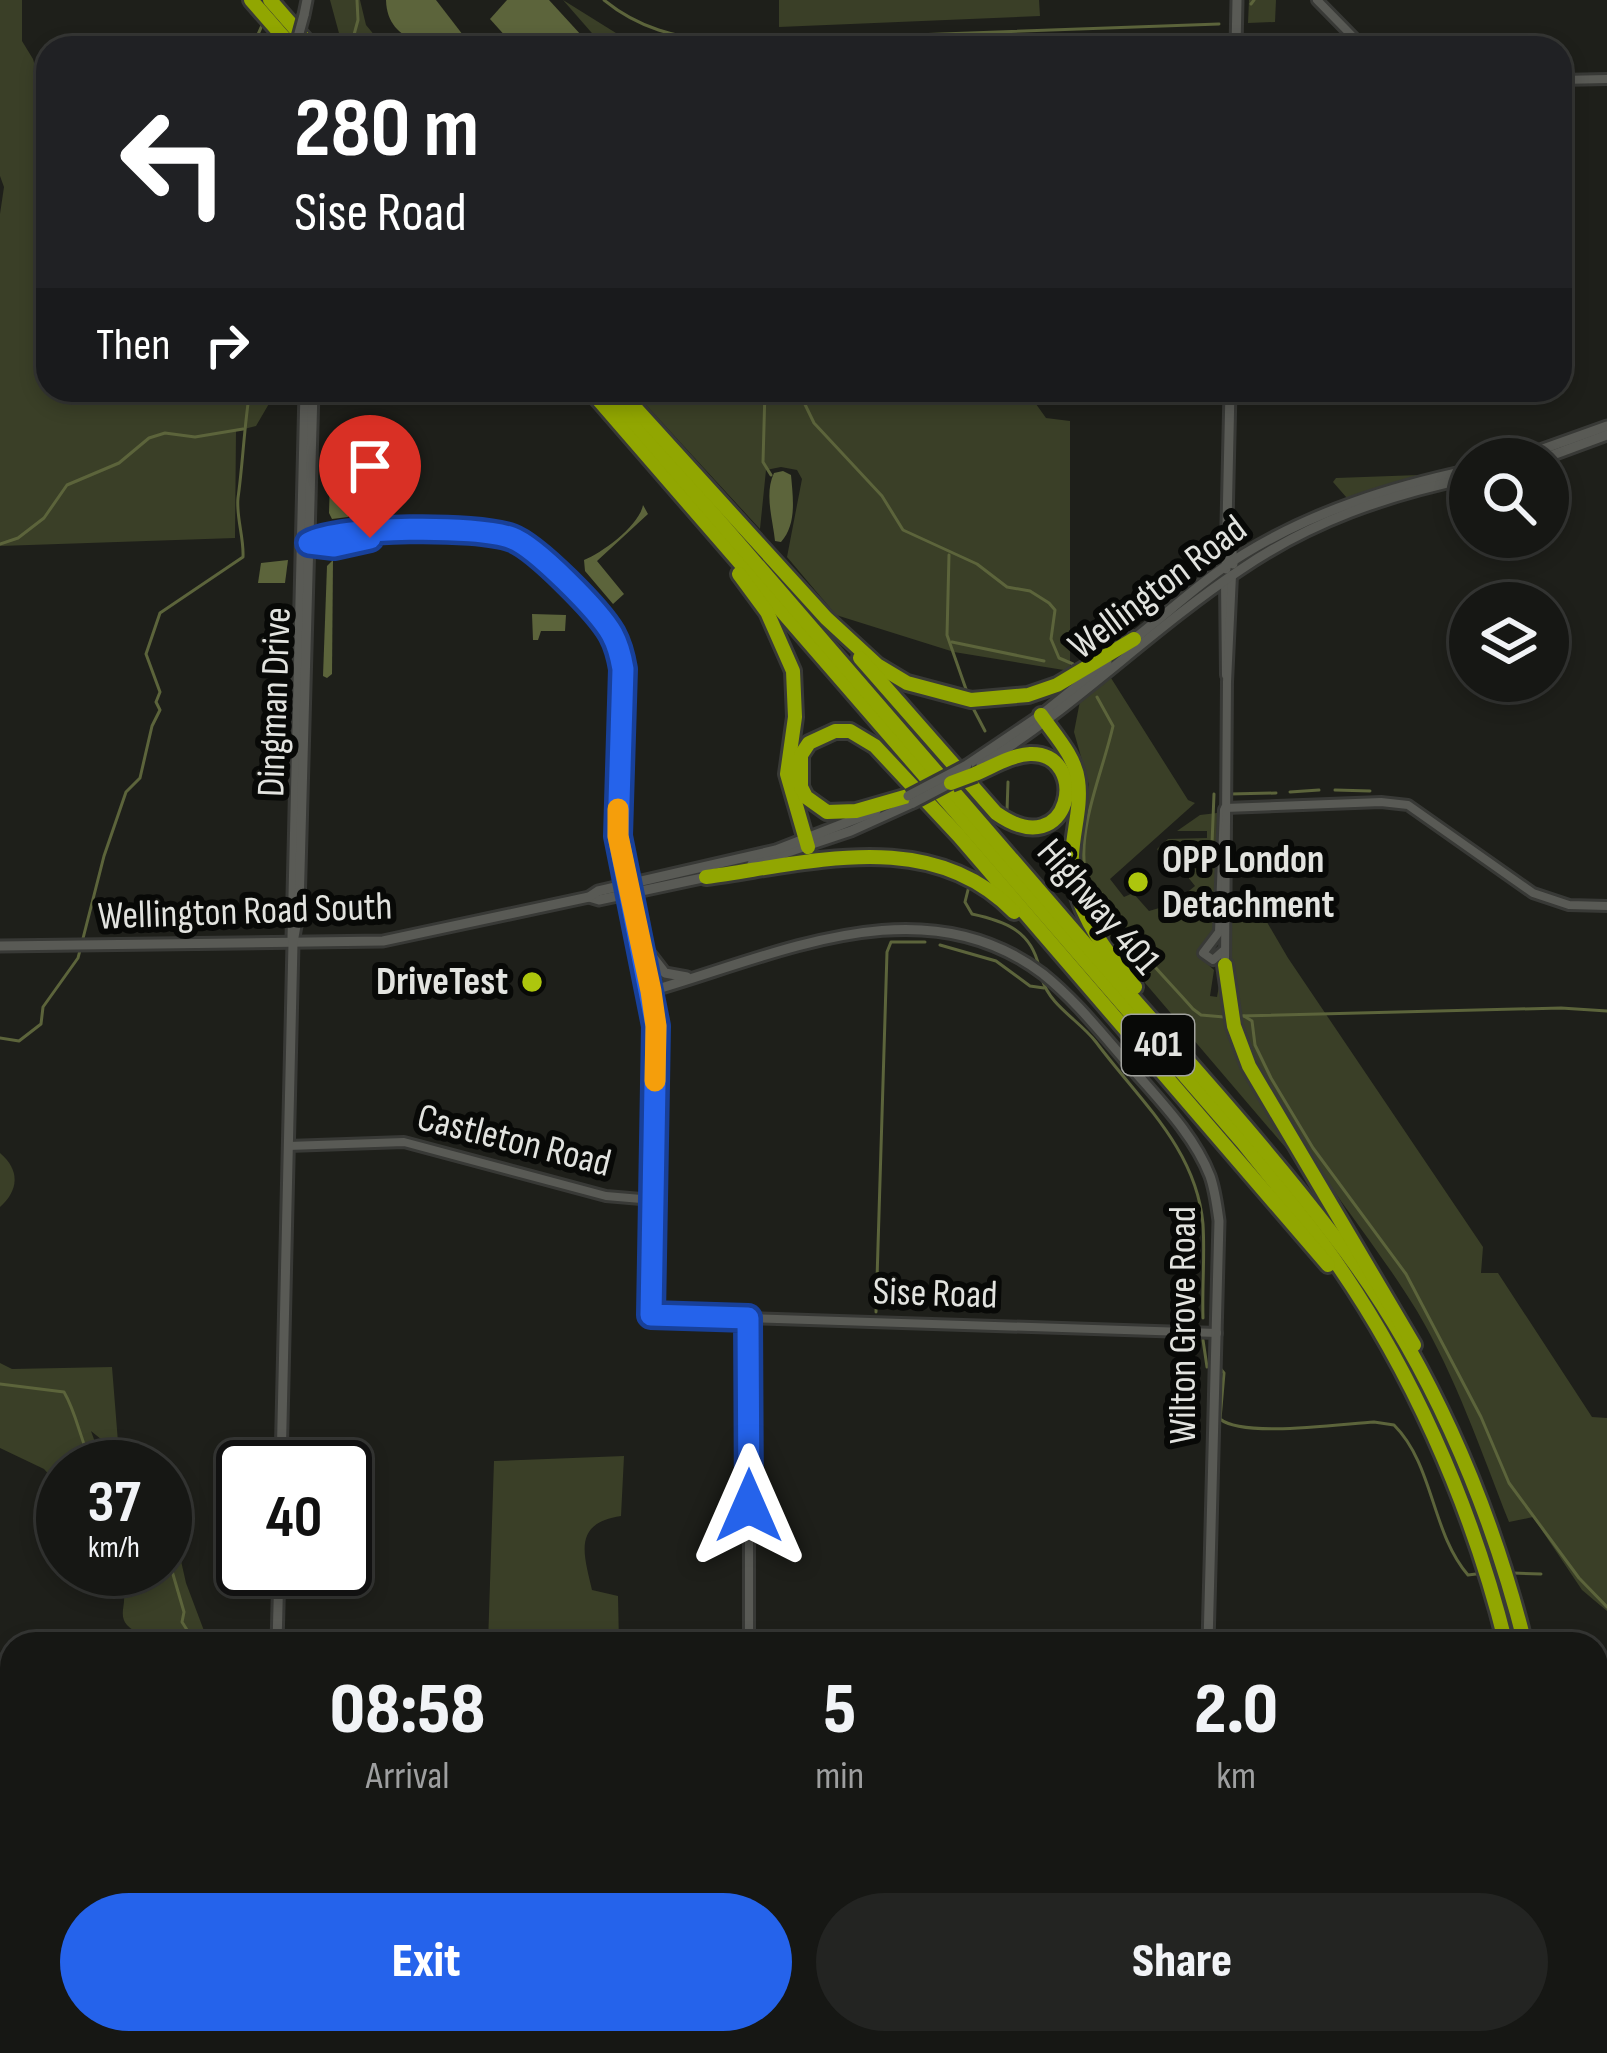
<!DOCTYPE html>
<html lang="en">
<head>
<meta charset="utf-8">
<style>
	body { margin:0; font-family:"Sofia Sans Condensed",sans-serif; background:#232422; color:#f1f3f6; height:100vh; display:flex; flex-direction:column; font-size:45px; white-space:nowrap }
	* { box-sizing:border-box; margin:0 }
	p { font-size:39px; color:#9e9fa0 }
	.icon { flex:none; width:66px; height:66px; fill:none; stroke:currentColor; stroke-width:2; stroke-linecap:round; stroke-linejoin:round }
	.map { position:relative; flex:1; overflow:hidden }
	.panel { position:absolute; left:0px; top:1632px; width:1608px; height:423px; display:flex; flex-direction:column; background:#161714; border-radius:36px 36px 0 0; box-shadow:0 6px 18px #0003,0 0 0 3px #353634 }
	.panel>* { flex:none }
	.hud { position:absolute; left:36px; top:36px; width:1536px; height:366px; border-radius:36px; box-shadow:0 6px 18px #0003,0 0 0 3px #353634; background:#202124; color:#fff; overflow:hidden }
	.buttons { position:absolute; left:1449px; top:438px; display:grid; gap:24px }
	.buttons a { display:grid; place-items:center; width:120px; height:120px; border-radius:50%; background:#161714; box-shadow:0 6px 18px #0003,0 0 0 3px #353634; font-size:60px }
	.speed { position:absolute; left:36px; top:1440px; display:flex; gap:24px; font-size:60px; font-weight:700; text-align:center }
	.speed>* { display:grid; place-content:center; width:156px; height:156px; border-radius:50%; background:#161714; box-shadow:0 6px 18px #0003,0 0 0 3px #353634; line-height:1 }
	.speed small { font-size:30px; font-weight:400 }
	.speed .limit { border:6px solid #111; border-radius:18px; background:#fff; color:#111 }
	.pin { position:absolute; display:grid; place-items:center; width:102px; height:102px; color:#fff; margin:-123px -51px; border-radius:50% 50% 50% 0; rotate:-45deg; box-shadow:0 0 12px #0007 }
	.pin .icon { rotate:45deg }
	.me { position:absolute; width:132px; margin:-66px; rotate:0deg; stroke-linejoin:round; filter:drop-shadow(0 0 9px #0008) }
	.turn { display:flex; align-items:center; gap:42px; height:252px; padding:0 60px; font-size:54px }
	.turn .icon { width:156px; height:156px; stroke-width:2.5 }
	.turn b { display:block; font-size:84px; line-height:102px }
	.then { display:flex; align-items:center; height:114px; padding:0 60px; background:#0003; gap:24px; font-size:45px }
	.eta { display:flex; justify-content:space-evenly; align-items:center; height:204px; text-align:center }
	.eta b { font-size:72px; font-weight:800; line-height:84px }
	.action { display:flex; gap:24px; margin-top:auto; padding:24px 60px }
	.action a { flex:1; height:138px; border-radius:72px; background:#2563eb; color:#fff; font-size:48px; font-weight:800; line-height:138px; text-align:center }
	.action a+a { background:#232422; color:#f1f3f6 }
	.map>svg:first-child { display:block }
</style>
</head>
<body>
<div class="map">
<svg width="1607" height="2053" viewBox="0 0 1607 2053">
	<rect width="100%" height="100%" fill="#1e1f1a"/>
	<!-- green -->
	<g fill="#3a3f27">
		<polygon points="0,0 22,0 22,41 33,59 48,113 48,235 38,250 48,289 48,390 277,390 256,426 236,431 235,538 0,546 0,214 4,187 0,176"/>
		<polygon points="330,0 360,0 366,25 385,48 343,48"/>
		<polygon points="563,0 640,48 605,48"/>
		<polygon points="779,0 1039,0 1040,16 779,27"/>
		<polygon points="1249,0 1276,0 1275,22 1248,23"/>
		<polygon points="632,390 1026,390 1046,418 1070,421 1070,671 954,652 836,615 787,557 802,479 797,470 781,467 766,470 760,529"/>
		<polygon points="1419,475 1347,498 1333,482 1336,478"/>
		<path d="M 1111,678 L 1188,800 L 1195,803 L 1110,879 L 1124,897 L 1133,893 L 1149,911 L 1173,904 L 1195,886 L 1169,853 L 1162,858 L 1157,849 L 1168,839 L 1207,838 L 1207,831 L 1177,831 L 1200,815 L 1217,813 L 1216,931 L 1200,949 L 1200,957 L 1214,970 L 1210,996 L 1217,997 L 1221,974 C 1228,1055 1264,1100 1303,1168 L 1099,929 L 1078,885 L 1075,850 L 1089,785 L 1074,732 L 1080,701 Z"/>
		<path d="M 1254,900 L 1288,958 L 1483,1247 L 1481,1273 L 1498,1273 L 1592,1417 L 1607,1418 L 1607,1611 L 1582,1590 L 1533,1517 L 1509,1522 C 1481,1451 1456,1377 1417,1311 C 1350,1201 1246,1101 1230,967 C 1228,946 1231,923 1232,902 Z"/>
		<path d="M 0,1153 C 20,1170 19,1190 0,1207 Z"/>
		<polygon points="0,1363 12,1369 112,1367 118,1442 112,1448 91,1431 104,1467 63,1467 62,1489 44,1469 0,1448"/>
		<path d="M 624,1456 L 621,1516 C 572,1523 584,1555 592,1590 L 618,1596 L 619,1644 L 488,1644 L 494,1461 Z"/>
		<path d="M 165,1508 L 170,1512 L 186,1583 L 209,1644 C 186,1644 144,1643 127,1625 C 119,1616 125,1606 124,1597 C 122,1585 120,1581 123,1569 L 165,1569 Z"/>
		<rect x="278" y="2043" width="232" height="10"/>
		<polygon points="813,2043 908,2043 909,2053 812,2053"/>
	</g>
	<!-- water -->
	<g fill="#5c643b">
		<path d="M 386,0 L 436,0 L 473,48 C 438,48 387,46 386,0 Z"/>
		<polygon points="507,0 549,0 593,48 516,48 490,19"/>
		<polygon points="333,451 350,455 349,472 342,476 349,481 348,517 332,519 329,513 330,479 337,475 330,470"/>
		<path d="M 783,471 L 791,475 C 793,498 797,524 781,542 L 775,541 C 773,520 764,494 774,473 Z"/>
		<polygon points="363,474 399,475 397,504 361,503"/>
		<path d="M 643,505 L 648,514 L 597,561 L 624,594 L 613,604 L 585,571 L 584,560 C 602,553 639,526 643,505 Z"/>
		<polygon points="288,560 285,583 258,583 261,563"/>
		<polygon points="333,560 332,674 327,678 323,676 327,566"/>
		<polygon points="532,614 566,615 565,631 541,631 538,640 533,640"/>
	</g>
	<g fill="none" stroke-linecap="round" stroke-linejoin="round">
		<!-- stream -->
		<g stroke="#5c643b" stroke-width="3">
			<path d="M 604,0 C 638,28 677,38 720,42 L 1219,24"/>
			<polyline points="1251,4 1254,0"/>
			<polyline points="252,48 263,23"/>
			<polyline points="355,48 352,42 358,20 357,0"/>
			<polyline points="765,390 763,462 771,475"/>
			<polyline points="798,390 814,423 882,496 903,530 977,564 1007,587 1030,591 1049,603 1055,610 1051,639 1059,658 1073,664"/>
			<polyline points="0,544 18,538 44,518 67,485 119,463 149,438 165,433 195,437 243,429"/>
			<polyline points="949,555 947,635 967,692"/>
			<polyline points="952,642 1044,661"/>
			<path d="M 1097,697 L 1113,726 C 1103,771 1078,825 1085,871 C 1090,902 1169,981 1193,1009 L 1201,1015 L 1224,1017"/>
			<polyline points="973,708 985,731"/>
			<polyline points="1335,790 1370,791"/>
			<polyline points="1290,792 1319,790"/>
			<polyline points="1230,794 1276,793"/>
			<polyline points="1007,811 1008,782"/>
			<polyline points="1211,869 1214,794"/>
			<polyline points="977,872 978,869"/>
			<path d="M 969,886 L 965,902 L 972,914 C 1004,921 1031,930 1039,967"/>
			<polyline points="940,945 996,961 1030,986 1044,988"/>
			<path d="M 1042,979 C 1050,1006 1079,1020 1096,1042 C 1139,1100 1196,1148 1203,1224 C 1205,1255 1202,1287 1203,1318"/>
			<polyline points="1240,1016 1561,1008 1607,1011"/>
			<polyline points="1244,1016 1252,1021 1255,1045 1271,1078 1313,1148 1406,1274 1481,1417 1509,1483 1579,1578 1607,1607"/>
			<path d="M 0,1038 L 19,1041 L 41,1024 L 43,1007 L 78,958 L 104,856 L 126,792 L 140,778 L 152,726 L 160,710 L 156,702 L 160,692 L 146,654 L 160,613 L 243,557 C 244,537 236,517 238,498 C 243,463 244,426 250,390"/>
			<polyline points="876,1312 887,952 891,942 925,942"/>
			<polyline points="1203,1340 1207,1367"/>
			<path d="M 1219,1367 L 1224,1373 L 1220,1419 C 1243,1438 1341,1424 1374,1422 L 1394,1425 C 1434,1465 1431,1532 1468,1575 L 1476,1574"/>
			<path d="M 0,1384 L 64,1392 C 78,1416 80,1442 94,1467"/>
			<polyline points="165,1547 184,1612 182,1622 196,1644"/>
			<polyline points="1513,1573 1541,1574"/>
			<polyline points="0,1672 12,1674"/>
			<polyline points="472,2043 472,2053"/>
			<polyline points="153,2053 168,2043"/>
		</g>
		<!-- tertiary casing -->
		<g stroke="#383936" stroke-width="14">
			<g id="tertiary">
				<polyline points="1317,0 1364,48"/>
				<polyline points="1560,80 1607,79"/>
				<polyline points="309,543 368,530 502,535 537,552 607,626 623,669 617,812 629,885"/>
				<polyline points="311,543 334,546 377,534"/>
				<polyline points="1225,581 1226,675"/>
				<polyline points="1225,808 1381,802 1408,805 1533,893 1569,905 1607,906"/>
				<polyline points="1223,951 1213,960 1203,953 1219,932 1224,810"/>
				<polyline points="1225,963 1227,682 1232,575"/>
				<polyline points="651,991 656,1026 651,1315 1217,1333"/>
				<polyline points="288,1146 404,1142 606,1196 653,1200"/>
				<polyline points="749,1318 749,1644"/>
				<polyline points="745,2053 745,2043"/>
			</g>
		</g>
		<!-- secondary casing -->
		<g stroke="#383936" stroke-width="15">
			<g id="secondary">
				<polyline points="304,15 307,0"/>
				<polyline points="1236,48 1237,0"/>
				<polyline points="1515,459 1607,426"/>
				<polyline points="1542,459 1607,435"/>
				<polyline points="1230,527 1233,564"/>
				<polyline points="1226,569 1230,390"/>
				<path d="M 1134,639 C 1170,611 1205,578 1244,554 C 1314,511 1391,487 1470,470"/>
				<polyline points="967,765 1041,715 1107,662"/>
				<path d="M 981,765 C 1074,708 1150,630 1240,570 C 1310,522 1387,495 1470,478"/>
				<polyline points="752,864 851,831 913,803"/>
				<path d="M 629,885 L 651,991 C 777,955 923,882 1043,974 C 1074,999 1098,1029 1124,1059 C 1154,1095 1193,1132 1210,1176 C 1215,1190 1217,1206 1219,1221 L 1208,1644"/>
				<polyline points="589,897 599,900 707,877"/>
				<polyline points="292,938 305,390"/>
				<polyline points="0,946 383,941 589,897 598,891 776,850 876,811"/>
				<polyline points="645,947 665,973 687,977"/>
				<polyline points="281,1467 293,943 299,908 313,390"/>
				<polyline points="277,1644 279,1569"/>
				<polyline points="269,2053 269,2043"/>
				<polyline points="1202,2053 1202,2043"/>
				<polyline points="1420,2053 1440,2043"/>
			</g>
		</g>
		<!-- motorway casing -->
		<g stroke="#383936" stroke-width="20">
			<g id="motorway">
				<polyline points="251,0 293,48"/>
				<polyline points="270,0 312,48"/>
				<path d="M 590,390 L 1243,1143 C 1270,1177 1298,1210 1323,1244 C 1409,1362 1471,1503 1506,1644"/>
				<path d="M 606,390 C 761,571 920,751 1075,932 C 1162,1033 1253,1130 1334,1236 C 1426,1354 1489,1500 1525,1644"/>
				<polyline points="619,390 826,618 877,665 907,683 971,700 1028,695 1057,685 1134,639"/>
				<polyline points="739,574 767,612 793,671 795,717 787,774 808,847"/>
				<path d="M 860,658 L 996,813 C 1072,867 1091,752 1030,754 C 1011,755 992,767 975,774"/>
				<path d="M 1041,715 C 1054,734 1075,756 1078,780 C 1083,814 1066,847 1074,882 C 1082,922 1110,956 1135,987"/>
				<polyline points="908,796 856,811 827,812 806,797 801,787 801,755 809,743 835,731 850,731 875,746 959,836 1328,1265"/>
				<path d="M 706,877 C 810,863 931,826 1014,912"/>
				<polyline points="1225,965 1234,1026 1249,1066 1414,1345"/>
				<polyline points="1596,1932 1607,1976"/>
				<polyline points="1599,2020 1606,2053"/>
			</g>
		</g>
		<!-- tertiary -->
		<use href="#tertiary" stroke="#595a55" stroke-width="8"/>
		<!-- secondary -->
		<use href="#secondary" stroke="#595a55" stroke-width="9"/>
		<!-- motorway -->
		<use href="#motorway" stroke="#91a601" stroke-width="14"/>
		<!-- rail casing -->
		<g stroke="#969793" stroke-width="8">
			<g id="rail">
				<polyline points="0,1664 12,1666"/>
				<polyline points="1596,1880 1607,1882"/>
			</g>
		</g>
		<!-- rail -->
		<use href="#rail" stroke="#080907" stroke-width="3" stroke-dasharray="9" stroke-linecap="butt"/>
		<!-- secondary-bridge casing -->
		<g stroke="#383936" stroke-width="15" stroke-linecap="butt">
			<g id="secondary-bridge">
				<polyline points="295,48 304,15"/>
				<polyline points="908,796 967,765"/>
				<polyline points="913,803 951,783"/>
			</g>
		</g>
		<!-- motorway-bridge casing -->
		<g stroke="#383936" stroke-width="20" stroke-linecap="butt">
			<g id="motorway-bridge">
				<polyline points="951,783 975,774"/>
				<polyline points="1596,2008 1599,2020"/>
			</g>
		</g>
		<!-- secondary-bridge -->
		<use href="#secondary-bridge" stroke="#595a55" stroke-width="9"/>
		<!-- motorway-bridge -->
		<use href="#motorway-bridge" stroke="#91a601" stroke-width="14"/>
	</g>
	<g fill="none" stroke-linecap="round" stroke-linejoin="round">
		<!-- route casing -->
		<g stroke="#184099" stroke-width="30">
			<path id="route" d="M 370,538 L 334,546 L 309,543 C 342,526 476,525 512,538 C 536,547 599,611 612,634 C 618,645 621,657 623,669 L 618,836 L 656,1026 L 651,1315 L 748,1318 L 749,1506"/>
		</g>
		<!-- route -->
		<use href="#route" stroke="#2563eb" stroke-width="21"/>
		<!-- slow -->
		<polyline stroke="#f59e0b" stroke-width="21" points="618,809 618,836 651,991 656,1026 655,1081"/>
	</g>
	<!-- markers -->
	<g fill="#adc60d" stroke="#080907" stroke-width="4.5">
		<circle cx="1138" cy="882" r="12"/>
		<circle cx="532" cy="982" r="12"/>
	</g>
	<g text-anchor="middle" dominant-baseline="central" stroke-width="12" stroke-linejoin="round" paint-order="stroke">
		<!-- shield labels -->
		<rect fill="#080907" stroke="#a1a29e" stroke-width="3" x="1122" y="1015" width="72" height="60" rx="9"/>
		<g font-size="36" font-weight="bold" fill="#e2e3df">
			<text x="1158" y="1045">401</text>
		</g>
		<!-- street labels -->
		<g font-size="39" fill="#e2e3df" stroke="#080907">
			<text transform="translate(1158 588) rotate(-37)">Wellington Road</text>
			<text transform="translate(275 702) rotate(-88)">Dingman Drive</text>
			<text transform="translate(1098 907) rotate(49)">Highway 401</text>
			<text transform="translate(245 912) rotate(-2)">Wellington Road South</text>
			<text transform="translate(514 1141) rotate(14)">Castleton Road</text>
			<text transform="translate(935 1294) rotate(2)">Sise Road</text>
			<text transform="translate(1183 1325) rotate(-90)">Wilton Grove Road</text>
		</g>
		<!-- poi labels -->
		<g font-size="39" font-weight="bold" fill="#e2e3df" stroke="#080907" text-anchor="start">
			<text x="1162" y="860">OPP London<tspan x="1162" dy="45">Detachment</tspan></text>
			<text x="508" y="982" text-anchor="end">DriveTest</text>
		</g>
	</g>
</svg>
<div class="buttons">
<a><svg class="icon" aria-label="search" viewBox="0 0 24 24"><circle cx="10" cy="10" r="6"/><path d="M15 15l6 6"/></svg></a>
<a><svg class="icon" aria-label="layers" viewBox="0 0 24 24"><path d="M12 4l9 5-9 5-9-5zM3 14l9 5 9-5"/></svg></a>
</div>
<div class="speed"><div>37<small>km/h</small></div><div class="limit">40</div></div>
<div class="pin" style="left:370px;top:538px;background:#d93025"><svg class="icon" aria-label="arrive" viewBox="0 0 24 24"><path d="M6 21V4h12l-3 4 3 4H6"/></svg></div>
<svg class="me" style="left:749px;top:1506px" viewBox="-20 -20 40 40"><path d="M0-17L14 15 0 8-14 15z" fill="#2563eb" stroke="#fff" stroke-width="4"/></svg>
<div class="hud">
<div class="turn"><svg class="icon" aria-label="left" viewBox="0 0 24 24"><path d="M17 20v-9H6M10 6l-5 5 5 5"/></svg><div><b>280 m</b>Sise Road</div></div>
<div class="then">Then<svg class="icon" aria-label="right" viewBox="0 0 24 24"><path d="M7 20v-9h11M14 6l5 5-5 5"/></svg></div>
</div>
<section class="panel">
<div class="eta">
<div><b>08:58</b><p>Arrival</p></div>
<div><b>5</b><p>min</p></div>
<div><b>2.0</b><p>km</p></div>
</div>
<div class="action"><a>Exit</a><a>Share</a></div>
</section>
</div>
</body>
</html>
